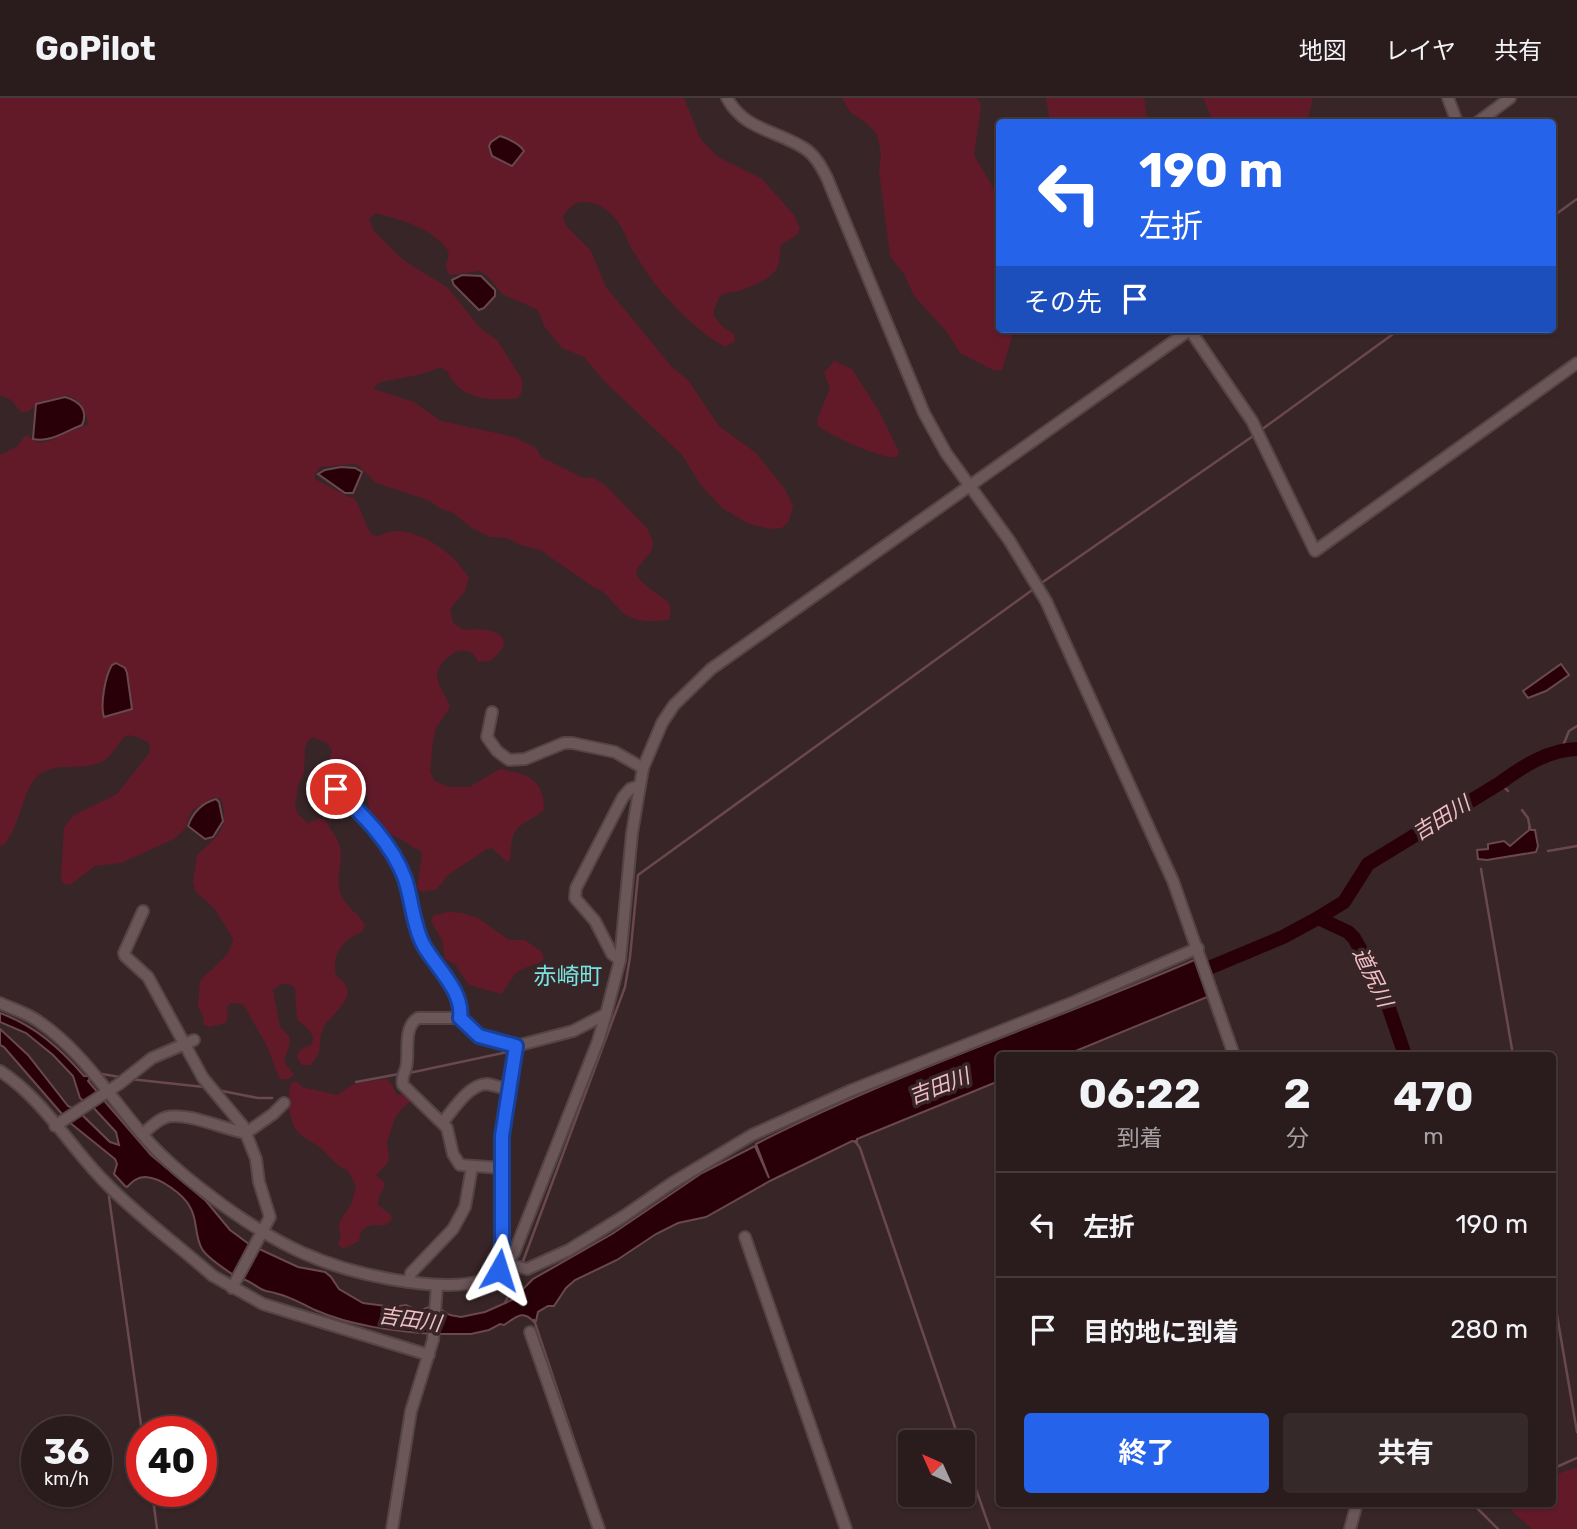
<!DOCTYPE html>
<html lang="ja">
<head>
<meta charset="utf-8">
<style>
	body { margin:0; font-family:Rubik,"Noto Sans JP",sans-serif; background:#36292a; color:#f1f3f6; height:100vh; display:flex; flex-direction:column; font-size:26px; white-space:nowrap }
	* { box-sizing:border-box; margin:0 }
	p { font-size:23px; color:#a5a1a4 }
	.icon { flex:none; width:38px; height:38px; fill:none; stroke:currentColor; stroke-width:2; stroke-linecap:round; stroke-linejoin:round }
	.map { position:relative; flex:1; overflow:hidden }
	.drawer { position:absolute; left:996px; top:954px; width:560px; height:455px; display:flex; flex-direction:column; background:#2a1c1d; border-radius:7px; box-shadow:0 2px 5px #0004,0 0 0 2px #463a3b }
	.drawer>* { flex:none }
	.top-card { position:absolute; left:996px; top:21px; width:560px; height:214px; border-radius:7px; box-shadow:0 2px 5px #0004,0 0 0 2px #463a3b; background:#2563eb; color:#fff; overflow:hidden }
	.needle { width:46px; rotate:315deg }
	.buttons { position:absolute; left:898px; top:1332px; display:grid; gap:14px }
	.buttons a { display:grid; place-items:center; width:77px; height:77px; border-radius:7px; background:#2a1c1d; box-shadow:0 2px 5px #0004,0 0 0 2px #463a3b; font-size:35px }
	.speed { position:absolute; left:21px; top:1318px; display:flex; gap:14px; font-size:35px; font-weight:700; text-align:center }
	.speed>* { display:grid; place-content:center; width:91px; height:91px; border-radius:50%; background:#2a1c1d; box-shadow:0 2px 5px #0004,0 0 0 2px #463a3b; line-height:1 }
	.speed small { font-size:18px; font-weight:400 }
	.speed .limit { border:10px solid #d22; background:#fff; color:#111 }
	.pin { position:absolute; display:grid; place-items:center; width:60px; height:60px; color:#fff; margin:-30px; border:4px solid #fff; border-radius:50%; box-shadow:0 2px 7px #0007 }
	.me { position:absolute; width:77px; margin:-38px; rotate:6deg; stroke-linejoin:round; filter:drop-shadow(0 0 5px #0008) }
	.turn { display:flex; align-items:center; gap:24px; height:147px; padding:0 28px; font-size:32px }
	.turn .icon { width:91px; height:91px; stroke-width:2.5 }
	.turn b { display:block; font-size:49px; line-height:60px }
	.then { display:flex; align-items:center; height:66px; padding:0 28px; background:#0003; gap:14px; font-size:26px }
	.eta { display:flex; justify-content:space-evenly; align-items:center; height:119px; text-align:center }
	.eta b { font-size:42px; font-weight:700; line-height:49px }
	.action { display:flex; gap:14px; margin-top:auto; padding:14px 28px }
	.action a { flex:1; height:80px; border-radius:7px; background:#2563eb; color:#fff; font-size:28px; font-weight:700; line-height:80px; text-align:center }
	.action a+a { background:#36292a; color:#f1f3f6 }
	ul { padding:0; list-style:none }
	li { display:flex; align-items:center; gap:21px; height:105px; padding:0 28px; border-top:2px solid #463a3b }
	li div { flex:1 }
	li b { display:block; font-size:26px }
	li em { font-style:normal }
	header { display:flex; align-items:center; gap:42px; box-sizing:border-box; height:98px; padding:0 35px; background:#2a1c1d; border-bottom:2px solid #463a3b }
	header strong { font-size:33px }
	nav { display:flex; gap:38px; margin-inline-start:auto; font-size:24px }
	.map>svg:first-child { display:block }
</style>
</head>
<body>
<header>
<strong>GoPilot</strong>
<nav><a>地図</a><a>レイヤ</a><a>共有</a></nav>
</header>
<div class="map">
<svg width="1577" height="1431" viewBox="0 0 1577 1431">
	<rect width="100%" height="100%" fill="#382527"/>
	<!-- green -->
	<g fill="#621a29">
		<path d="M 0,0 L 684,0 L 701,42 L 718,59 L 762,81 L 794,117 L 800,130 L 797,137 L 781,147 C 780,155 780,164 777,170 C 773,179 753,188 744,191 C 722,199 721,188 713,217 L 723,229 L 734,236 L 735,243 L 725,249 C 704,237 684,219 668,201 C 655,188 643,169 633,153 C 627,144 625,133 618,124 C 603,104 577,93 563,119 L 566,128 L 591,153 L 606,189 L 672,269 L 688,282 L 719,328 L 756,355 L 784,390 L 793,407 L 789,423 L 782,430 L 770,431 L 749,426 L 722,410 L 700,386 L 683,358 L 604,283 L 584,259 L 562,250 L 544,228 L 540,216 L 536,211 L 502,196 L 489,179 L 480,173 L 449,177 L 446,169 L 449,154 C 432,129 403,123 376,115 L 369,121 L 374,133 L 402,161 L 448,190 L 480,230 L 497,242 L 522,281 L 522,294 L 518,300 C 489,303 460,302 447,273 L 440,269 C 420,279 399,279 378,285 L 374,291 L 414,304 L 441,323 L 514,339 L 536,350 L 541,359 L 583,380 L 594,380 L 605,387 L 647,430 L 653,443 L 652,452 L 637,471 L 636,476 C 640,482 646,489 653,493 C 664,502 674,502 669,521 C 654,525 631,524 620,512 C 611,503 607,494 595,490 L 540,452 L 521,447 L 507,440 L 490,439 L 472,430 L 452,414 L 441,411 L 428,402 L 376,385 L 359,368 L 354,366 L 320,369 L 315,376 L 315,381 L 347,398 L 354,400 C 360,408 368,435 373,437 C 381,440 387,433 394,433 C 421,431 457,458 469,480 L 465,493 L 450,511 L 453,525 L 464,532 C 490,528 523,538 490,563 L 478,564 C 477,561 474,556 471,555 C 459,546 438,564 437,577 C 437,587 447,599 450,609 L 436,630 L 433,643 L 430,674 L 435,683 L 448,689 L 469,689 L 500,671 C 527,676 544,680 544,712 C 537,718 531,720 524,725 C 509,734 512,748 510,762 L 507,764 L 492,750 L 487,751 L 448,777 L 437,791 L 422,794 L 417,790 L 422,756 L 420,752 C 410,750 408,744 400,741 C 378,731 369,721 367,697 L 351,686 L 344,674 L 334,668 L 330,660 L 332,652 L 328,646 L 313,639 L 308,643 L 305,649 L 304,675 L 298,687 L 295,709 L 299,717 L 308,725 L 319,720 L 325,722 C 329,729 336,738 339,746 C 345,762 334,780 341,797 C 345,808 359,816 365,827 L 362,834 C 343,841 331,857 336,878 C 363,895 336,912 325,927 C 315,942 327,952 310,967 L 302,967 L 297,959 L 300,952 L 312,946 L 313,939 L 310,933 L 297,921 L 295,890 L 290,886 L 281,886 L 273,892 L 280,929 L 289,938 L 290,945 L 284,963 L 294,977 C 289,981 285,983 279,980 L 267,948 L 243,906 L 231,905 L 226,910 L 228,914 L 226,925 L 209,929 L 203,926 L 204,920 L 198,909 L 200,883 C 212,869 230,860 233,841 L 215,811 L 195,793 L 193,784 L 197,757 C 216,739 231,731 221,701 L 214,699 L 193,712 L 188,720 L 185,731 L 174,741 L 121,765 L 95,768 L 70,787 L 64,786 L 61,781 L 64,729 L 74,717 L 117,696 L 150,654 L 149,645 L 138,639 L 127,637 C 117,644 113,659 101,664 C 79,675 52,660 34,682 C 22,698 20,727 4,747 L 0,748 L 0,357 L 18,348 L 24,339 L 28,337 C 40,352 52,341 66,335 C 73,332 81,330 88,326 C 86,310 81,303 67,297 C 51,301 40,302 28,314 L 21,314 L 11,302 L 0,297 Z"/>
		<polygon points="842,0 977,0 981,8 974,57 999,100 999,231 1031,231 1021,231 1013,236 1002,272 993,272 960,255 946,233 914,198 904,176 890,158 879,73 881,56 877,37 868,26 850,14"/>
		<polygon points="1046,0 1144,0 1148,24 1050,24"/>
		<polygon points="1203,0 1313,0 1307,24 1213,24"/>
		<path d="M 834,263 L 852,271 L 880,315 L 899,354 L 897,359 C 879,361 835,339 819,329 L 817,322 L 830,290 L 824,275 Z"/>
		<path d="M 449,814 L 462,815 L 478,820 L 509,842 L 525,842 L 542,854 L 544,861 C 536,869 527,867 519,873 C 512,878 507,889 501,896 L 469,887 L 455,866 L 445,861 L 442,842 L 431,823 L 434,817 Z"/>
		<path d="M 386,981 L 390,984 L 397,997 L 407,996 L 412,1003 L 402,1010 L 395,1020 L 387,1044 L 389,1059 L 387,1066 L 376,1077 L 383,1083 L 385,1088 L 378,1101 L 378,1107 L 391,1117 L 392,1121 L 386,1127 C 372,1127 361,1125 359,1143 L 345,1150 L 341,1149 L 338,1146 L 341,1138 C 335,1122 345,1119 351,1106 C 354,1100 354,1094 356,1088 L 348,1073 C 339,1069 330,1060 323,1052 C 316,1046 307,1042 300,1036 C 288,1026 287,999 291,985 L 296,983 L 302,989 L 337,997 L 354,986 Z"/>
		<polygon points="1577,1369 1577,1431 1532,1431 1503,1405 1552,1405 1552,1378"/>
	</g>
	<!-- water -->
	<g fill="#2a0008" stroke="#69484e" stroke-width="2">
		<path d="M 500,38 C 509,41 519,45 524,53 L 512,68 L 492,58 L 489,48 L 491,44 Z"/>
		<polygon points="462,177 481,178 495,192 495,198 484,210 479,212 454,187 452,182"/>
		<path d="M 65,299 C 79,303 89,312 82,327 C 66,333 50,345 33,341 L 36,306 Z"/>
		<polygon points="341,369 355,370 362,374 353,395 345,395 318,376 325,372"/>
		<path d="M 116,565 L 125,570 L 127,575 L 132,611 L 104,619 C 100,608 105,578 112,567 Z"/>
		<polygon points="1561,566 1569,577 1546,593 1528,600 1523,593"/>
		<path d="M 216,701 L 219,704 L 223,723 L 213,739 L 205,741 L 188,728 C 193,714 202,705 216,701 Z"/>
		<polygon points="1529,728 1531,732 1535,732 1538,748 1536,754 1487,762 1478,761 1477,752 1488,751 1488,746 1504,743 1510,748 1529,732"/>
		<path d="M 1199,860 L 1212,897 L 1066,957 L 999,957 L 999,983 L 857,1041 L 857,1044 L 852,1043 L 770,1083 L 706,1119 L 678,1125 L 656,1136 L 617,1162 L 575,1182 L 566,1190 L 554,1208 L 548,1208 L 538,1214 L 536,1223 L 534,1224 C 523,1211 516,1219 504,1227 L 500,1226 L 489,1232 L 471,1236 L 435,1236 L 440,1211 L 450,1217 L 461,1219 L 485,1214 L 512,1202 L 533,1181 L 612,1136 L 702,1075 L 755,1048 L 769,1080 L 756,1046 C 899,973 1052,924 1199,860 Z"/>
		<path d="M 0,915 C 35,928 60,950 84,978 L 88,978 L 90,981 L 88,983 L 100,997 L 84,1003 L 80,1000 L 73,978 L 53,957 L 26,935 L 0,924 Z"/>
		<polygon points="0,931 28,957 68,1008 77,1012 66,1020 62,1016 4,949 0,947"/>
		<path d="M 101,999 L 151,1057 L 206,1103 L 230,1132 L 253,1149 L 236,1179 C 226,1171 209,1162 202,1151 C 194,1137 198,1122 190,1109 C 184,1097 160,1079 145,1079 C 137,1079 132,1084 127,1089 L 125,1088 L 114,1076 L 117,1066 L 115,1061 L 69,1024 L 79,1014 L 110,1044 L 119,1047 L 116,1034 L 90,1006 Z"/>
		<path d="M 255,1149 L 298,1169 L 325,1174 L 331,1179 L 339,1191 L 363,1205 L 393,1209 L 406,1207 L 419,1213 L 429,1209 L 434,1209 L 432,1236 C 394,1233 351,1228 315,1212 C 299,1204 284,1196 266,1193 C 258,1191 252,1183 242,1181 Z"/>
	</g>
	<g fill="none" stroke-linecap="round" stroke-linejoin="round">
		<!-- stream -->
		<g stroke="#69484e" stroke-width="2.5">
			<polyline points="1552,119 1577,101"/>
			<polyline points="1261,332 1400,231"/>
			<polyline points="1040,486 1256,336"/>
			<polyline points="1561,653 1569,633 1577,628"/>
			<polyline points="1500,685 1508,693"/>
			<polyline points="1522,712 1528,720 1530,730"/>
			<polyline points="1548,753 1577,748"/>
			<polyline points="1481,771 1513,957"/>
			<polyline points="579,935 598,926"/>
			<polyline points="409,975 512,953"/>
			<polyline points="102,976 120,979"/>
			<polyline points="130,981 204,989"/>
			<polyline points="356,984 399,976"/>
			<polyline points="217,992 258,1000 272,1000"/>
			<polyline points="855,1043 860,1050 960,1344"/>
			<polyline points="111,1094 109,1099 142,1334"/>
			<polyline points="522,1166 625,889 630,859 638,777 1035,490"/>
			<polyline points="1552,1188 1577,1334"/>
			<polyline points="505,1205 518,1177"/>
			<polyline points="534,1222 596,1408"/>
			<polyline points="962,1352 990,1431"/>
			<polyline points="1552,1371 1577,1360"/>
			<polyline points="152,1393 157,1431"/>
			<polyline points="1472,1405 1498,1431"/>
		</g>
		<!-- river -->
		<g stroke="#2a0008" stroke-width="14">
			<polyline points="1318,820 1348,834 1354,840 1382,890 1405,957"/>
			<path d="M 1192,877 L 1283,839 L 1318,820 L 1344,804 L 1368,766 L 1500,685 C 1523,668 1548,652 1577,651"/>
		</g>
		<!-- minor casing -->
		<g stroke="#544446" stroke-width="14">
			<g id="minor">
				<path d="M 727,0 C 744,32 776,32 804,50 C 815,57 821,68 827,80 L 924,315 L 946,355 L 1009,442 L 1046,503 L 1173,783 L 1234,957"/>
				<polyline points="1448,0 1457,24"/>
				<polyline points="1478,24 1510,0"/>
				<polyline points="1190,232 1252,323 1315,453 1577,265"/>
				<polyline points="492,614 487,639 497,653 509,662 525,661 564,645 572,645 615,654 643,670"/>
				<path d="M 336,691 C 362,716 392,745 405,781 C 412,802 413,828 424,848 C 436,869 464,894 460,920"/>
				<polyline points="143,813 124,855 125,858 148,879 203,980 243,1028 256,1061 259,1084 270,1119 232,1190"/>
				<polyline points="620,862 612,856 595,823 575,800 576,790 623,699 630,691 639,688"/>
				<path d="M 0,905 C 13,911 27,915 38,923 C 81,952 109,997 142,1036 C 161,1059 184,1078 208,1096 C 273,1146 327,1173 409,1184 C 431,1187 461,1190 483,1182 C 496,1178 506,1165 514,1155 L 598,943 L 606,916 L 620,862 L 632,735 L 643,670 L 662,625 L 674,607 L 711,571 L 1191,231"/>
				<path d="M 0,973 C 42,1000 69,1047 103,1082 C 136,1117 177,1146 213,1178 L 263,1206 L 429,1257"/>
				<path d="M 443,1024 C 453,1012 469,986 487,986 C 494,987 503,991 510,991"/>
				<polyline points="55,1028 119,986 152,960 194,942"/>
				<path d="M 142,1036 C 149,1031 156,1023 164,1020 C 183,1012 226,1032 246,1035 L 273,1016 L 284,1005"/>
				<path d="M 502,1070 L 460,1067 L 453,1056 L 447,1030 L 403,987 C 401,979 404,977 406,970 C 410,955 402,930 418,920 L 460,920 L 479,938 L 516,948"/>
				<polyline points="745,1139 846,1431"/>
				<polyline points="506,1166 527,1171 569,1152 624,1118 672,1085 752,1037 852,992 1074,904 1198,850"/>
				<polyline points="506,1166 502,1157 502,1038 516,948 573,933 606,916"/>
				<polyline points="409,1184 411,1175 453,1131 465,1109 472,1069"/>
				<polyline points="530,1234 599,1431"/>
				<polyline points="392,1431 411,1313 433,1242 437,1187"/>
				<polyline points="1350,1431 1357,1405"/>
			</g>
		</g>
		<!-- minor -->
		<use href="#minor" stroke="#6b5658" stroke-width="10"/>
	</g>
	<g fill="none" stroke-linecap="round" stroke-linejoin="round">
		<!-- route casing -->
		<g stroke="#184099" stroke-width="18">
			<path id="route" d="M 336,691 C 362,716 392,745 405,781 C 412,802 413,828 424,848 C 436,869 464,894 460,920 L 479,938 L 516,948 L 502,1038 L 502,1157 L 506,1166 L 499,1172"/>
		</g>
		<!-- route -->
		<use href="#route" stroke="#2563eb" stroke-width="12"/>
	</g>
	<g text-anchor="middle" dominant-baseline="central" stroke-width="7" stroke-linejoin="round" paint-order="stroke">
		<!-- water labels -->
		<g font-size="21" font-style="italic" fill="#f2bec2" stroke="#382527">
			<text transform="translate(1441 720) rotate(-32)">吉田川</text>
			<text transform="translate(1373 879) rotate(64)">道尻川</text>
			<text transform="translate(939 988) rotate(-21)">吉田川</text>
			<text transform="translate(410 1221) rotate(8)">吉田川</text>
		</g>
		<!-- quarter labels -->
		<g font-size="23" fill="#78e3e0" stroke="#382527">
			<text x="568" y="878">赤崎町</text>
		</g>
	</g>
</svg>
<div class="buttons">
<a><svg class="needle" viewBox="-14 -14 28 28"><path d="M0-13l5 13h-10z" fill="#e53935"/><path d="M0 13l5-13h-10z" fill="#a5a1a4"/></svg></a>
</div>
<div class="speed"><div>36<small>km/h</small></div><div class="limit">40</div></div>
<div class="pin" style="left:336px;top:691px;background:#d93025"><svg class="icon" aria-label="arrive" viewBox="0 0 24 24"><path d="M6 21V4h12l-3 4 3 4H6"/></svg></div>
<svg class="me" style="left:499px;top:1172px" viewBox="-20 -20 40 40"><path d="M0-17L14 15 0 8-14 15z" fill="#2563eb" stroke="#fff" stroke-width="4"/></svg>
<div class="top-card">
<div class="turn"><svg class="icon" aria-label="left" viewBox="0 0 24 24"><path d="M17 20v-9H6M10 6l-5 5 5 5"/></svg><div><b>190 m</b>左折</div></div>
<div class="then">その先<svg class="icon" aria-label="arrive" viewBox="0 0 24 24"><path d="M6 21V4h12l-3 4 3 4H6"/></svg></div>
</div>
<section class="drawer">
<div class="eta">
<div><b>06:22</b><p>到着</p></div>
<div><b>2</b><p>分</p></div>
<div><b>470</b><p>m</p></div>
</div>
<ul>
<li><svg class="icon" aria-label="left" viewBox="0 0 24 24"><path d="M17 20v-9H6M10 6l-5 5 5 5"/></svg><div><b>左折</b></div><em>190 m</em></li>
<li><svg class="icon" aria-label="arrive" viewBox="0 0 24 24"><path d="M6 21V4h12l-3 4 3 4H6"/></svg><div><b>目的地に到着</b></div><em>280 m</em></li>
</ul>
<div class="action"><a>終了</a><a>共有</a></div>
</section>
</div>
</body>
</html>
